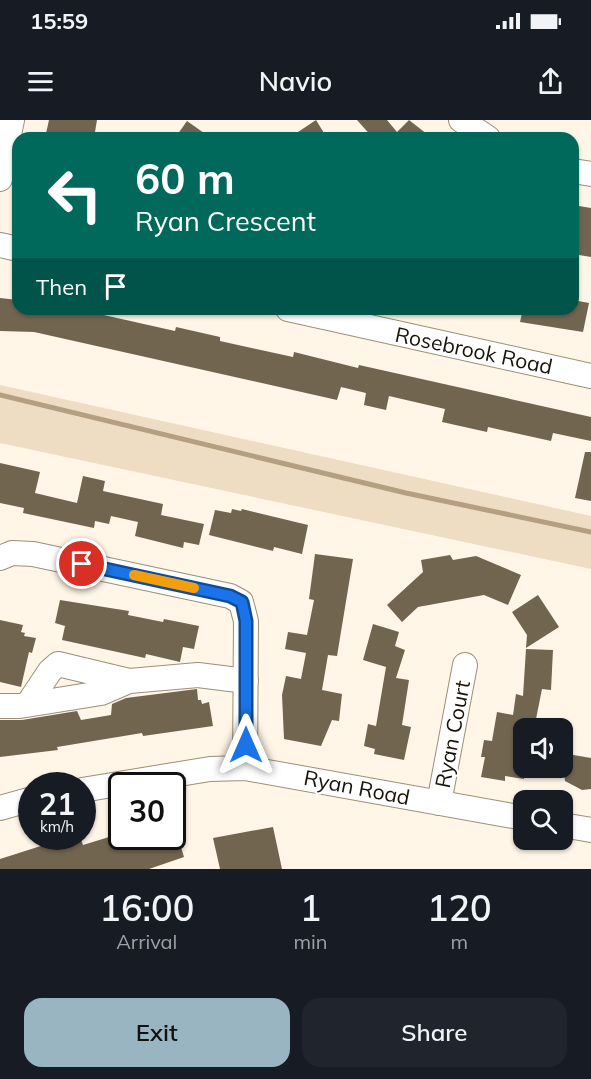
<!DOCTYPE html>
<html lang="en">
<head>
<meta charset="utf-8">
<style>
	body { margin:0; font-family:Mulish,sans-serif; background:#20242c; color:#f1f3f6; height:100vh; display:flex; flex-direction:column; font-size:22px; white-space:nowrap }
	* { box-sizing:border-box; margin:0 }
	p { font-size:20px; color:#9ea1a6 }
	.icon { flex:none; width:33px; height:33px; fill:none; stroke:currentColor; stroke-width:2; stroke-linecap:round; stroke-linejoin:round }
	.map { position:relative; height:749px; overflow:hidden }
	.side { display:flex; flex-direction:column; background:#171b24; flex:1 }
	.side>* { flex:none }
	.guide { position:absolute; left:12px; top:12px; width:567px; height:183px; border-radius:18px; box-shadow:0 2px 4px #0004; background:#00695c; color:#fff; overflow:hidden }
	.fabs { position:absolute; left:513px; top:598px; display:grid; gap:12px }
	.fabs a { display:grid; place-items:center; width:60px; height:60px; border-radius:12px; background:#171b24; box-shadow:0 2px 4px #0004; font-size:30px }
	.speed { position:absolute; left:18px; top:652px; display:flex; gap:12px; font-size:30px; font-weight:700; text-align:center }
	.speed>* { display:grid; place-content:center; width:78px; height:78px; border-radius:50%; background:#171b24; box-shadow:0 2px 4px #0004; line-height:1 }
	.speed small { font-size:15px; font-weight:400 }
	.speed .limit { border:3px solid #111; border-radius:9px; background:#fff; color:#111 }
	.pin { position:absolute; display:grid; place-items:center; width:51px; height:51px; color:#fff; margin:-26px; border:3px solid #fff; border-radius:50%; box-shadow:0 2px 6px #0007 }
	.me { position:absolute; width:66px; margin:-33px; rotate:0deg; stroke-linejoin:round; filter:drop-shadow(0 0 4px #0008) }
	.turn { display:flex; align-items:center; gap:21px; height:126px; padding:0 24px; font-size:27px }
	.turn .icon { width:78px; height:78px; stroke-width:2.5 }
	.turn b { display:block; font-size:42px; line-height:51px }
	.then { display:flex; align-items:center; height:57px; padding:0 24px; background:#0003; gap:12px; font-size:22px }
	.eta { display:flex; justify-content:space-evenly; align-items:center; height:102px; text-align:center }
	.eta b { font-size:36px; font-weight:600; line-height:42px }
	.cta { display:flex; gap:12px; margin-top:auto; padding:12px 24px }
	.cta a { flex:1; height:69px; border-radius:18px; background:#9ab5c2; color:#111; font-size:24px; font-weight:600; line-height:69px; text-align:center }
	.cta a+a { background:#20242c; color:#f1f3f6 }
	.status { display:flex; justify-content:space-between; align-items:center; height:42px; padding:0 30px; background:#171b24; direction:ltr }
	.status svg { height:16px; fill:currentColor }
	header { display:flex; justify-content:space-between; align-items:center; height:78px; padding:0 24px; background:#171b24; font-size:27px; font-weight:600 }
	.map>svg:first-child { display:block }
</style>
</head>
<body>
<div class="status"><b>15:59</b><svg viewBox="0 0 49 12"><path d="M0 12V9h3v3zM5 12V6h3v6zM10 12V3h3v9zM15 12V0h3v12zM26 1h20v11H26zM47 4h2v5h-2z"/></svg></div>
<header><svg class="icon" aria-label="menu" viewBox="0 0 24 24"><path d="M4 6h16M4 12h16M4 18h16"/></svg>Navio<svg class="icon" aria-label="share" viewBox="0 0 24 24"><path d="M12 15V3M7 8l5-5 5 5M5 13v7h14v-7"/></svg></header>
<div class="map">
<svg width="591" height="749" viewBox="0 0 591 749">
	<rect width="100%" height="100%" fill="#fff6e7"/>
	<!-- green -->
	<polygon fill="#eeddc2" points="0,265 591,396 591,449 0,323"/>
	<g fill="none" stroke-linecap="round" stroke-linejoin="round">
		<!-- stream -->
		<polyline stroke="#b4a080" stroke-width="5" points="0,275 406,373 591,412"/>
	</g>
	<!-- building -->
	<g fill="#726550">
		<polygon points="49,0 97,0 94,18 45,18"/>
		<polygon points="316,0 327,18 289,18"/>
		<polygon points="357,0 387,0 397,12 409,0 432,18 373,18"/>
		<polygon points="187,1 211,18 175,18"/>
		<polygon points="573,85 591,88 591,137 573,134"/>
		<polygon points="0,178 18,180 18,189 77,189 175,211 176,207 220,217 220,221 293,237 294,232 358,248 359,245 591,297 591,321 553,313 551,321 488,307 487,312 442,302 445,289 389,276 386,290 364,285 366,273 341,267 337,280 34,212 0,211"/>
		<polygon points="573,180 589,183 583,212 520,202 523,189 573,189"/>
		<polygon points="585,332 591,332 591,381 575,378"/>
		<polygon points="0,343 40,352 35,373 77,383 83,356 105,361 103,371 163,384 161,395 204,404 199,425 184,422 183,428 135,416 138,402 111,396 109,404 95,401 94,408 23,393 24,388 0,383"/>
		<polygon points="232,389 241,391 242,389 308,405 302,434 274,427 273,431 209,415 215,390 231,393"/>
		<polygon points="315,434 353,439 337,536 328,535 322,570 342,574 339,601 332,600 321,626 284,619 282,575 286,556 301,559 306,533 285,529 288,512 307,515 314,480 309,479"/>
		<polygon points="450,435 453,440 476,436 521,455 508,485 484,475 418,487 402,502 387,485 423,452 421,440"/>
		<polygon points="538,475 559,507 526,528 527,515 512,492"/>
		<polygon points="60,480 129,491 128,495 163,502 164,499 199,506 194,529 183,527 180,542 146,534 145,538 62,520 65,506 55,503"/>
		<polygon points="0,500 23,505 21,512 25,513 24,516 36,518 32,533 29,532 21,567 0,562"/>
		<polygon points="373,504 399,512 395,526 405,530 396,558 409,560 402,605 411,607 404,640 374,634 375,629 364,626 368,604 376,606 386,547 363,540"/>
		<polygon points="526,529 553,530 551,570 542,569 534,609 524,609 524,659 505,656 505,661 481,657 485,637 481,637 484,620 492,621 497,592 513,595 516,574 523,576"/>
		<polygon points="197,569 198,580 201,580 202,584 209,582 213,606 143,616 142,613 57,627 58,630 0,637 0,600 22,600 77,591 81,600 111,595 112,584 126,578"/>
		<polygon points="562,633 591,638 591,669 582,670 565,661"/>
		<polygon points="273,707 282,749 220,749 213,718"/>
		<polygon points="122,713 122,717 178,717 184,737 149,749 0,749 0,739 69,717 80,717 83,725"/>
	</g>
	<g fill="none" stroke-linecap="round" stroke-linejoin="round">
		<!-- minor casing -->
		<g stroke="#9d8f79" stroke-width="26">
			<g id="minor">
				<polyline points="461,0 488,18"/>
				<polyline points="573,51 591,54"/>
				<polyline points="0,59 12,0"/>
				<polyline points="0,125 18,129"/>
				<polyline points="288,189 591,256"/>
				<polyline points="0,438 12,433 33,434 230,476 241,482 246,501 245,648"/>
				<polyline points="28,584 50,551 58,544 129,561"/>
				<polyline points="0,586 20,586 101,573 129,561 198,555 246,561"/>
				<polyline points="82,670 210,649 245,648 524,698"/>
				<polyline points="439,683 465,545"/>
				<polyline points="0,688 32,679"/>
				<polyline points="562,705 591,710"/>
			</g>
		</g>
		<!-- minor -->
		<use href="#minor" stroke="#fff" stroke-width="24"/>
	</g>
	<g fill="none" stroke-linecap="round" stroke-linejoin="round">
		<!-- route casing -->
		<g stroke="#114b97" stroke-width="15">
			<polyline id="route" points="82,444 230,476 242,482 246,501 246,625"/>
		</g>
		<!-- route -->
		<use href="#route" stroke="#1a73e8" stroke-width="10"/>
		<!-- slow -->
		<polyline stroke="#f59e0b" stroke-width="10" points="134,455 194,468"/>
	</g>
	<g text-anchor="middle" dominant-baseline="central" stroke-width="4.5" stroke-linejoin="round" paint-order="stroke">
		<!-- street labels -->
		<g font-size="21" fill="#18130a" stroke="#fff">
			<text transform="translate(474 230) rotate(12)">Rosebrook Road</text>
			<text transform="translate(452 614) rotate(-79)">Ryan Court</text>
			<text transform="translate(357 667) rotate(11)">Ryan Road</text>
		</g>
	</g>
</svg>
<div class="fabs">
<a><svg class="icon" aria-label="sound" viewBox="0 0 24 24"><path d="M4 9h4l5-4v14l-5-4H4zM17 9q2 3 0 6"/></svg></a>
<a><svg class="icon" aria-label="search" viewBox="0 0 24 24"><circle cx="10" cy="10" r="6"/><path d="M15 15l6 6"/></svg></a>
</div>
<div class="speed"><div>21<small>km/h</small></div><div class="limit">30</div></div>
<div class="pin" style="left:82px;top:444px;background:#d93025"><svg class="icon" aria-label="arrive" viewBox="0 0 24 24"><path d="M6 21V4h12l-3 4 3 4H6"/></svg></div>
<svg class="me" style="left:246px;top:625px" viewBox="-20 -20 40 40"><path d="M0-17L14 15 0 8-14 15z" fill="#1a73e8" stroke="#fff" stroke-width="4"/></svg>
<div class="guide">
<div class="turn"><svg class="icon" aria-label="left" viewBox="0 0 24 24"><path d="M17 20v-9H6M10 6l-5 5 5 5"/></svg><div><b>60 m</b>Ryan Crescent</div></div>
<div class="then">Then<svg class="icon" aria-label="arrive" viewBox="0 0 24 24"><path d="M6 21V4h12l-3 4 3 4H6"/></svg></div>
</div>
</div>
<section class="side">
<div class="eta">
<div><b>16:00</b><p>Arrival</p></div>
<div><b>1</b><p>min</p></div>
<div><b>120</b><p>m</p></div>
</div>
<div class="cta"><a>Exit</a><a>Share</a></div>
</section>
</body>
</html>
